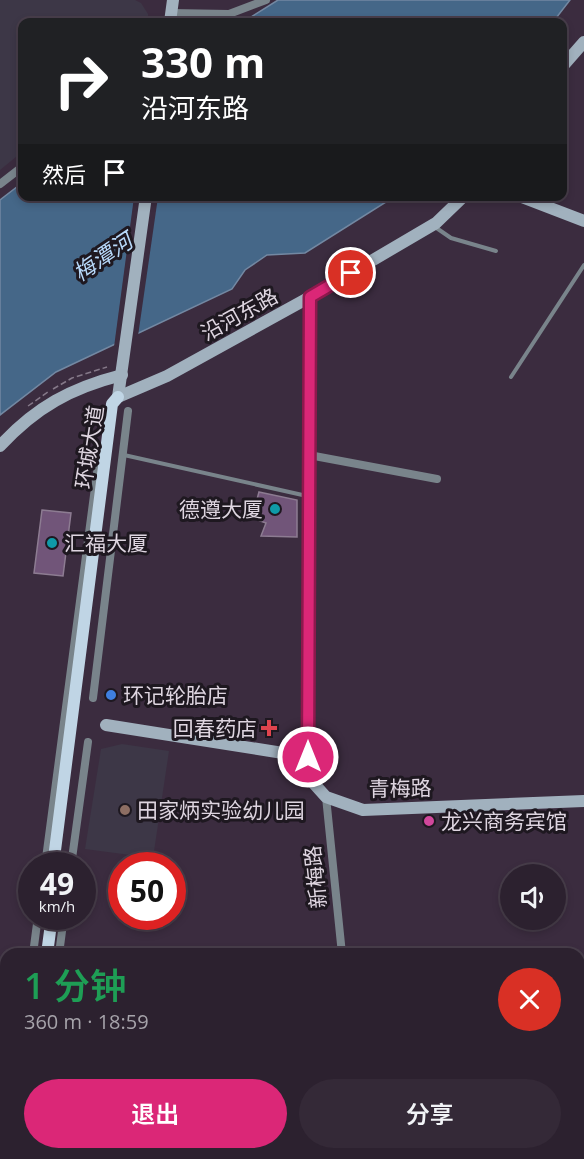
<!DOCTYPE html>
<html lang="zh">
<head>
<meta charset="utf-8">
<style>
	body { margin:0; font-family:"Open Sans","Noto Sans SC",sans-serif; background:#342937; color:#f1f3f6; height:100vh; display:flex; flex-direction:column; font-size:22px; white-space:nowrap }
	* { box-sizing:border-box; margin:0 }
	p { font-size:20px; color:#a6a3aa }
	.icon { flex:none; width:33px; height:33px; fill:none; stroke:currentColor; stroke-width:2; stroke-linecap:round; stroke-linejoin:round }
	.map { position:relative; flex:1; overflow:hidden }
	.sheet { position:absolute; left:0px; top:948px; width:585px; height:212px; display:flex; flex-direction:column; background:#2c212f; border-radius:18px 18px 0 0; box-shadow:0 3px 9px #0003,0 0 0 2px #483e4b }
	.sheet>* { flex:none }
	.banner { position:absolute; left:18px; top:18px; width:549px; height:183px; border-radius:12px; box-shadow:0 3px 9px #0003,0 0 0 2px #483e4b; background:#202124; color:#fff; overflow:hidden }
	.fabs { position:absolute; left:500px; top:864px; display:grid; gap:12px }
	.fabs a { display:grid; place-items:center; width:66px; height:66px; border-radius:50%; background:#2c212f; box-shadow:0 3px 9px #0003,0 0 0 2px #483e4b; font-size:30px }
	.speed { position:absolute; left:18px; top:852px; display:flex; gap:12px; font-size:30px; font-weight:700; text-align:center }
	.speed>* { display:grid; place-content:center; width:78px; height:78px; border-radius:50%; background:#2c212f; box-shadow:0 3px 9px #0003,0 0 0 2px #483e4b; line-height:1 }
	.speed small { font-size:15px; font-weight:400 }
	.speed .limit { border:9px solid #d22; background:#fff; color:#111 }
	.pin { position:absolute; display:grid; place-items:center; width:51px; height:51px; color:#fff; margin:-26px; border:3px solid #fff; border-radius:50%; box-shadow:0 2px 6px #0007 }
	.me { position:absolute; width:66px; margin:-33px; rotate:0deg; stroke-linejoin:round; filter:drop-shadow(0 0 4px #0008) }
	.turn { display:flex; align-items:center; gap:21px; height:126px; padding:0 24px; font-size:27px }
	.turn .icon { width:78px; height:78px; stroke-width:2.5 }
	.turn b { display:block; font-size:42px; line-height:51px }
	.then { display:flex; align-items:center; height:57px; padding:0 24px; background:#0003; gap:12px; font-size:22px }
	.round { display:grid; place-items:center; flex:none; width:63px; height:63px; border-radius:32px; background:#342937 }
	.summary { display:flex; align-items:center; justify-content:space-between; height:102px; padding:0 24px }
	h1 { font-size:36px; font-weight:600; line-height:45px; color:#1e9e55 }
	.cta { display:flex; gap:12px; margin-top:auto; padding:12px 24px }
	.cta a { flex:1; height:69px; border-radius:36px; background:#db2777; color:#fff; font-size:24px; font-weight:600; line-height:69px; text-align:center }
	.cta a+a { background:#342937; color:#f1f3f6 }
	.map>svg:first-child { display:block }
</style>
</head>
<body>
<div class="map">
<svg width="584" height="1159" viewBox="0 0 584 1159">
	<rect width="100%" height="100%" fill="#3b2c3f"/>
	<!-- education -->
	<g fill="#3d3747">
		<polygon points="0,0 135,0 141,3 148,14 148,22 22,22 22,152 0,170"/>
		<polygon points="122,744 169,751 153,858 85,849 101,749"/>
	</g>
	<!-- water -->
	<g fill="#456788" stroke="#7388a2" stroke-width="1.5">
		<polygon points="278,0 570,0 553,22 243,22"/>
		<polygon points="22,183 22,196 394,197 305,253 267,255 245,270 232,289 56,372 0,415 0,200"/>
	</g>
	<!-- pier -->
	<polygon fill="#3b2c3f" points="134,197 158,197 138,336 114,347"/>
	<!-- building -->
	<g fill="#715579" stroke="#8d7c92" stroke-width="1.5">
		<polygon points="259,492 297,500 297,537 261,536 266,523 252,518"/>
		<polygon points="42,510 71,513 63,576 34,573"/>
	</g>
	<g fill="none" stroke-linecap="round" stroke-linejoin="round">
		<!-- path -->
		<g stroke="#857989" stroke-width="1.5" stroke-dasharray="6 3" stroke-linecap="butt">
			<polyline points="53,389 72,378 107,367"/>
			<polyline points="28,406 48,392"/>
		</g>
		<!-- lane -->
		<g stroke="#79848b" stroke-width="4">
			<polyline points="435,227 451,238 496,251"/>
			<polyline points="511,377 584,265"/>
			<polyline points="124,455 307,496"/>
		</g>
		<!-- street -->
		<g stroke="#79848b" stroke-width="8">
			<polyline points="171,13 229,14 266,0"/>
			<polyline points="0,184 22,167"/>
			<polyline points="309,455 437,479"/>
			<polyline points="93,698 128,411"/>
			<polyline points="326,797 342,954"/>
			<polyline points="45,866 98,465"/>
			<polyline points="71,866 88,742"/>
			<polyline points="33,954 38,916"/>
			<polyline points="59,954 64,916"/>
			<polyline points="363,1154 363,1159"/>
			<polyline points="5,1159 6,1154"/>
			<polyline points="31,1159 32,1154"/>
			<polyline points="257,1159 257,1154"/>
		</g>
		<!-- secondary -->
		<g stroke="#a1b1be" stroke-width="12">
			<polyline points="170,22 173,0"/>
			<polyline points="562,67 584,42"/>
			<polyline points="519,196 584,221"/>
			<polyline points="310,297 308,777 326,797 363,810 584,801"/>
			<polyline points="118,397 167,376 310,297 436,223 464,196"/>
			<polyline points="118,397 146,196"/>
			<path d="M 0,446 C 36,407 71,388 122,375"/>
			<polyline points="106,725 308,757"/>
		</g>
		<!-- primary -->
		<g stroke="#c0d5e5" stroke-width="12">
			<polyline points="53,866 112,404 118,397"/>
			<polyline points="47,954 52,916"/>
			<polyline points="21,1159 21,1154"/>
		</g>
	</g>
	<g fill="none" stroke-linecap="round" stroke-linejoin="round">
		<!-- route casing -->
		<g stroke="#8e194d" stroke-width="15">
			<polyline id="route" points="308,757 310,297 351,273"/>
		</g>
		<!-- route -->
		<use href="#route" stroke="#db2777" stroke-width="10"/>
	</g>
	<!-- markers -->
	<g fill="#0f9aa8" stroke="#1e1820" stroke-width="2">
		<circle cx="275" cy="509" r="6"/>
		<circle cx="52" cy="543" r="6"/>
	</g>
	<circle fill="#3f7fe0" stroke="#1e1820" stroke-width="2" cx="111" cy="695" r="6"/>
	<path fill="#e0444e" stroke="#1e1820" stroke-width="2" d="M266 719h6v6h6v6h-6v6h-6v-6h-6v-6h6z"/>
	<circle fill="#8d6e63" stroke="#1e1820" stroke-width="2" cx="125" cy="810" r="6"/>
	<circle fill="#d1479c" stroke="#1e1820" stroke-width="2" cx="429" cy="821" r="6"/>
	<g text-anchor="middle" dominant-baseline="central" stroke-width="6" stroke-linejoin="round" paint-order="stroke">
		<!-- street labels -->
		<g font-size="21" fill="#ded5e0" stroke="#1e1820">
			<text transform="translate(239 314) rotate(-29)">沿河东路</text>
			<text transform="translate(89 447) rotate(-81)">环城大道</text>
			<text transform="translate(400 788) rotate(-1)">青梅路</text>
			<text transform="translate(315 877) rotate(-96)">新梅路</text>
		</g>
		<!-- poi labels -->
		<g font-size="21" fill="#ded5e0" stroke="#1e1820" text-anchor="start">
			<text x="263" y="509" text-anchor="end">德遵大厦</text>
			<text x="64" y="543">汇福大厦</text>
			<text x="123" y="695">环记轮胎店</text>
			<text x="257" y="728" text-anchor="end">回春药店</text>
			<text x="137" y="810">田家炳实验幼儿园</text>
			<text x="441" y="821">龙兴商务宾馆</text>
		</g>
		<!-- water labels -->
		<g font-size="22" font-style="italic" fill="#b7d8f9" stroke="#1e1820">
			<text transform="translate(102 256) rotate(-34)">梅潭河</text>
		</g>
	</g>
</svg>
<div class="fabs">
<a><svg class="icon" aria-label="sound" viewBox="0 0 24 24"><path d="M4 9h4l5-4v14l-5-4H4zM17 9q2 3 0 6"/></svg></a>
</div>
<div class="speed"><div>49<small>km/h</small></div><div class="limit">50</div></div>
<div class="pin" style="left:351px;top:273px;background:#d93025"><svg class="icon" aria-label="arrive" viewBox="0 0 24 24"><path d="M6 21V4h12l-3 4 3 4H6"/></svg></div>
<svg class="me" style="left:308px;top:757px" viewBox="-20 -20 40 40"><circle r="17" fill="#db2777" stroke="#fff" stroke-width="3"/><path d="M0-11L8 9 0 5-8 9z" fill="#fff"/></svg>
<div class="banner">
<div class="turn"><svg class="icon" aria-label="right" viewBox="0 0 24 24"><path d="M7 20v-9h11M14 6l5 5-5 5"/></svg><div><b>330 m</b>沿河东路</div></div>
<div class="then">然后<svg class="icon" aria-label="arrive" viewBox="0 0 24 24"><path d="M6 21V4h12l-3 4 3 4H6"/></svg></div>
</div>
<section class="sheet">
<div class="summary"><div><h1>1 分钟</h1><p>360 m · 18:59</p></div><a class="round" style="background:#d93025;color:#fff"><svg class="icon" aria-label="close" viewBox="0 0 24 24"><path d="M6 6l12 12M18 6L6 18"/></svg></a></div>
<div class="cta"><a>退出</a><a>分享</a></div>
</section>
</div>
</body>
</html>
